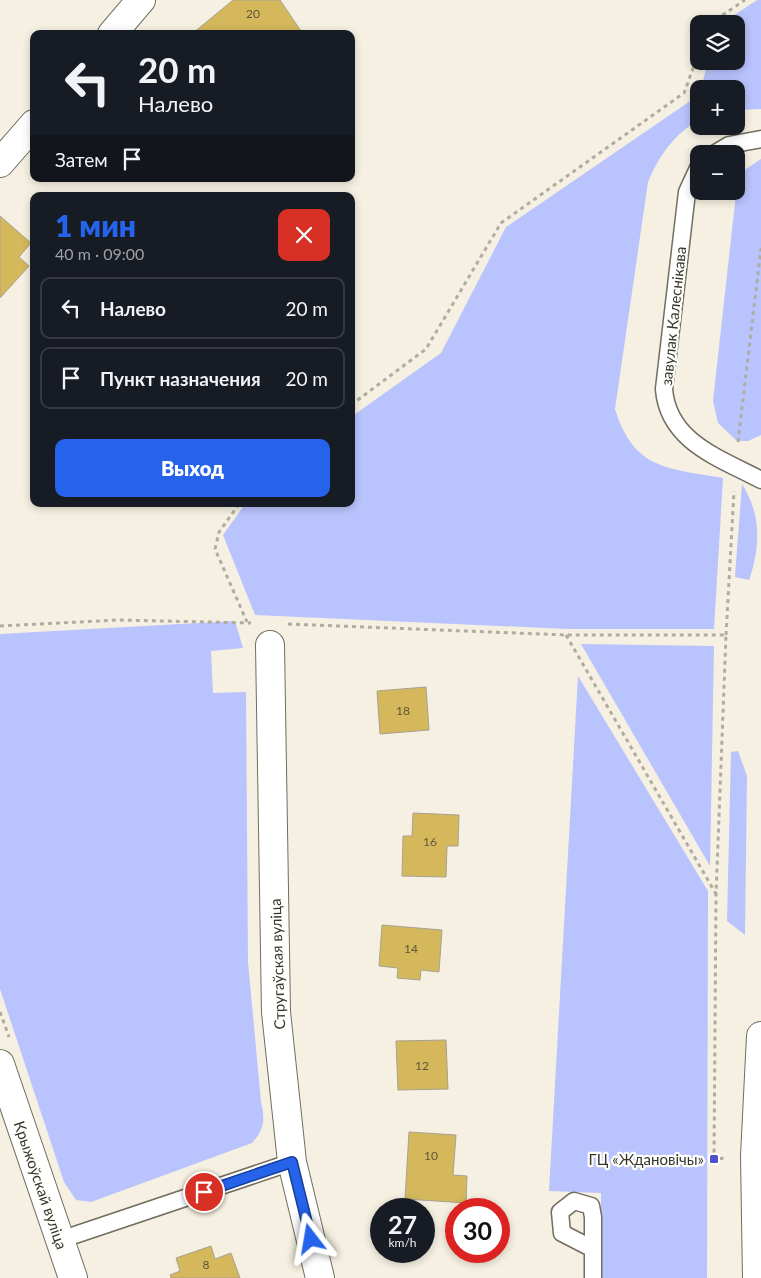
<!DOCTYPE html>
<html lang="ru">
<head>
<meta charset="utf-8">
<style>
	body { margin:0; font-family:Lato,sans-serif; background:#242831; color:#f1f3f6; height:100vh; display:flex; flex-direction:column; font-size:19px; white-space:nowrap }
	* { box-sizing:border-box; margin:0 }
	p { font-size:16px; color:#9ea1a6 }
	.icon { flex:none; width:28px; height:28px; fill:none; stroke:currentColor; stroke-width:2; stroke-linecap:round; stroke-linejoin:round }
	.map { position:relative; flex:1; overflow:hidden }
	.details { position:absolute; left:30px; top:192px; width:325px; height:315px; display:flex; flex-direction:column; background:#171b24; border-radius:10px; box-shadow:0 2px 8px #0003 }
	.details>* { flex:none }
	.guide { position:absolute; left:30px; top:30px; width:325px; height:152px; border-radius:10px; box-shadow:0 2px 8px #0003; background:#171b24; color:#f1f3f6; overflow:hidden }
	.buttons { position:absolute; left:690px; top:15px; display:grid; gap:10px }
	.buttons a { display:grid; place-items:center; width:55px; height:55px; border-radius:10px; background:#171b24; box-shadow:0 2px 8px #0003; font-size:25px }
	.speed { position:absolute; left:370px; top:1198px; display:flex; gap:10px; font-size:25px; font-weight:700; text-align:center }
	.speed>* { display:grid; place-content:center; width:65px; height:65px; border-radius:50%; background:#171b24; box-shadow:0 2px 8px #0003; line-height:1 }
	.speed small { font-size:12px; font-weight:400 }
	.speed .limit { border:8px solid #d22; background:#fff; color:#111 }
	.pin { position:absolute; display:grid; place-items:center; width:42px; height:42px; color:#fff; margin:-21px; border:2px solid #fff; border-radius:50%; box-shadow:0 1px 5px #0007 }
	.me { position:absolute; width:55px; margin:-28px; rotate:346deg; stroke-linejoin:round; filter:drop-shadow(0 0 4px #0008) }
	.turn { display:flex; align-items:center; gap:18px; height:105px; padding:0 25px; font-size:22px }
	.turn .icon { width:65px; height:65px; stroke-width:2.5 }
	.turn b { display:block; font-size:35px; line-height:42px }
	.then { display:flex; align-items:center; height:48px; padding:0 25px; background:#0003; gap:10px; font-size:19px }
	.round { display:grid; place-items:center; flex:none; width:52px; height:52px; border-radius:10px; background:#242831 }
	.headline { display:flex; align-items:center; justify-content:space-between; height:85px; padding:0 25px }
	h1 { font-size:30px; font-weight:800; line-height:38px; color:#2563eb }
	.action { display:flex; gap:10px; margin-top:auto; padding:10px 25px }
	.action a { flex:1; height:58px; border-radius:10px; background:#2563eb; color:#fff; font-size:20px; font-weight:800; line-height:58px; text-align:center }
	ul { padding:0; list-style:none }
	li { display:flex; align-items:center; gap:15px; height:62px; margin:0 10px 8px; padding:0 15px; border:2px solid #363941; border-radius:10px }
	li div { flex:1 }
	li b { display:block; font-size:19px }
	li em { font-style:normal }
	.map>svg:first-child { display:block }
</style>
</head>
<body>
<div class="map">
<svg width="761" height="1278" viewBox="0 0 761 1278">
	<rect width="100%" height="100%" fill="#f5f0e1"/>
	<!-- green -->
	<g fill="#b9c3fd">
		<polygon points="757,0 761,0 761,109 736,110 736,89 701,89 708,61 736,61 736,24 721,24"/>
		<path d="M 699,95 L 699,120 C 674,134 659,156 648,182 L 615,409 C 634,470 667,468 723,478 L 714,629 L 567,629 L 255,615 L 223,535 L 245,504 L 351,504 L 351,417 L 441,353 L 506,227 Z"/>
		<polygon points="761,159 761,435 748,441 737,441 718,423 713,401 737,185 746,169"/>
		<path d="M 742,484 C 761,514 761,545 749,580 L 735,577 Z"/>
		<path d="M 235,621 L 243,648 L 211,651 L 213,693 L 246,692 L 248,962 L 261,1102 C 265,1119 265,1129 252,1143 L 91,1202 L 76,1200 L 64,1182 L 0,989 L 0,634 Z"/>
		<polygon points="581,644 714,646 710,866"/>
		<polygon points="578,676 708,891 707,1278 601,1278 601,1193 549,1191"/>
		<polygon points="738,751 747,776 745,935 727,921 731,752"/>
	</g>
	<!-- building -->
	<g fill="#d4b85b" stroke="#a6a193">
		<polygon points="233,0 280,0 303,34 192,34"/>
		<polygon points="0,216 31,243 19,257 29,266 0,298"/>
		<polygon points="426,687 429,730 380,734 377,691"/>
		<polygon points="413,813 459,815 458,846 447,846 446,877 402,876 403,836 412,836"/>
		<polygon points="382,925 442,930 439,972 421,970 420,980 397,978 398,968 379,966"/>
		<polygon points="446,1040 448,1089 398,1090 396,1041"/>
		<polygon points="409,1132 456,1135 453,1175 467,1176 466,1203 405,1199"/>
		<polygon points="211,1246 215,1259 231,1253 240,1278 171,1278 170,1275 180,1271 176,1258"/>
	</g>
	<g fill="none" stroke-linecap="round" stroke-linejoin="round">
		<!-- service casing -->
		<g stroke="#716d60" stroke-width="19">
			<g id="service">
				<polyline points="714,154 729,145 761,139"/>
				<path d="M 699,166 L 687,192 L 664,389 C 668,442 720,458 761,480"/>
				<polyline points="60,1240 292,1162"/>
				<polyline points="593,1278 593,1217 591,1206 574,1201 560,1212 562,1233 593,1249"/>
			</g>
		</g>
		<!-- minor casing -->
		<g stroke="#716d60" stroke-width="30">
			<g id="minor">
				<polyline points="112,34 141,0"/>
				<polyline points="0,163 34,124"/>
				<polyline points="270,645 276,1012 292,1162 320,1278"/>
				<polyline points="0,1064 73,1278"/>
				<polyline points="757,1278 755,1156 761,1036"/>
			</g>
		</g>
		<!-- path -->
		<g stroke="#afaca0" stroke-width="3" stroke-dasharray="4 4" stroke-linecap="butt">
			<polyline points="709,24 745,0"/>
			<polyline points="351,405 426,349 501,223 684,93 699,52"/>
			<polyline points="738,442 761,248"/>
			<polyline points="239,504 219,532 215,549 247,622"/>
			<polyline points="288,624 566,635 726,635 716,895 714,1159 727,1158"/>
			<polyline points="0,626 118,620 251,623"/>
			<polyline points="566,635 716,894"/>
			<polyline points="726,635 734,491"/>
			<polyline points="0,1012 9,1037"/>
		</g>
		<!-- service -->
		<use href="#service" stroke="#fff" stroke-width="16"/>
		<!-- minor -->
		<use href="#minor" stroke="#fff" stroke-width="28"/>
	</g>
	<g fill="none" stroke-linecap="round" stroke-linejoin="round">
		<!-- route casing -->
		<g stroke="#184099" stroke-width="12">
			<polyline id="route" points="204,1192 292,1162 311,1239"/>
		</g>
		<!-- route -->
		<use href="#route" stroke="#2563eb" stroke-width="9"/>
	</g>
	<!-- markers -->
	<rect fill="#5051c8" stroke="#fefefa" stroke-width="2" x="709" y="1154" width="10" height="10" rx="2.5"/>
	<g text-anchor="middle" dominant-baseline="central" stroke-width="4.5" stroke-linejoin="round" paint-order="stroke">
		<!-- number labels -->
		<g font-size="12" fill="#5e563a">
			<text x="253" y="13">20</text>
			<text x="403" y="710">18</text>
			<text x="430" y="841">16</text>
			<text x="411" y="948">14</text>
			<text x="422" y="1065">12</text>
			<text x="431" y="1155">10</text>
			<text x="206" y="1264">8</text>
		</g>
		<!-- street labels -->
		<g font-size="15" fill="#36352f" stroke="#fefefa">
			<text transform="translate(673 316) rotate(-84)">завулак Калеснікава</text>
			<text transform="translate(277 964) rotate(-92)">Стругаўская вуліца</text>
			<text transform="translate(41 1185) rotate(71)">Крыжоўскай вуліца</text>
		</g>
		<!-- poi labels -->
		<g font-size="15" fill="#36352f" stroke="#fefefa" text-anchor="end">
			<text x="704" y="1159">ГЦ «Ждановічы»</text>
		</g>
	</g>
</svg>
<div class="buttons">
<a><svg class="icon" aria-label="layers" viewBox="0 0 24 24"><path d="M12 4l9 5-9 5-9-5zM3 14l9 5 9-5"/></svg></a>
<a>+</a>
<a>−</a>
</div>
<div class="speed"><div>27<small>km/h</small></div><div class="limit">30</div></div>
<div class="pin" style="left:204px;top:1192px;background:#d93025"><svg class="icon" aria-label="arrive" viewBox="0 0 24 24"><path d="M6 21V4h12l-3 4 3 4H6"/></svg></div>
<svg class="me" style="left:311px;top:1239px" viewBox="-20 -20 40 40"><path d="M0-17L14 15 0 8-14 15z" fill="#2563eb" stroke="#fff" stroke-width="4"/></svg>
<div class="guide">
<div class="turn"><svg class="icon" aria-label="left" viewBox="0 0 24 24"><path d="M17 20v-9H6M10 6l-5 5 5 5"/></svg><div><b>20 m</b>Налево</div></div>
<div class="then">Затем<svg class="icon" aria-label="arrive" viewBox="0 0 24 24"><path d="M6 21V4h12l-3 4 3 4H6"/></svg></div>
</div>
<section class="details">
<div class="headline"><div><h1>1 мин</h1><p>40 m · 09:00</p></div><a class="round" style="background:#d93025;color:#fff"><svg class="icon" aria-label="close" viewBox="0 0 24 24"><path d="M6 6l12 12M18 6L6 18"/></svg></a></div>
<ul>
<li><svg class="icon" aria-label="left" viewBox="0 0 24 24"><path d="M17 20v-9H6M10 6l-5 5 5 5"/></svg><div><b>Налево</b></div><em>20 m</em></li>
<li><svg class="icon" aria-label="arrive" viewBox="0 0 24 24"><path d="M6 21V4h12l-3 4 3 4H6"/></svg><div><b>Пункт назначения</b></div><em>20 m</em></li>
</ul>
<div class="action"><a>Выход</a></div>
</section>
</div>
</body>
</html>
